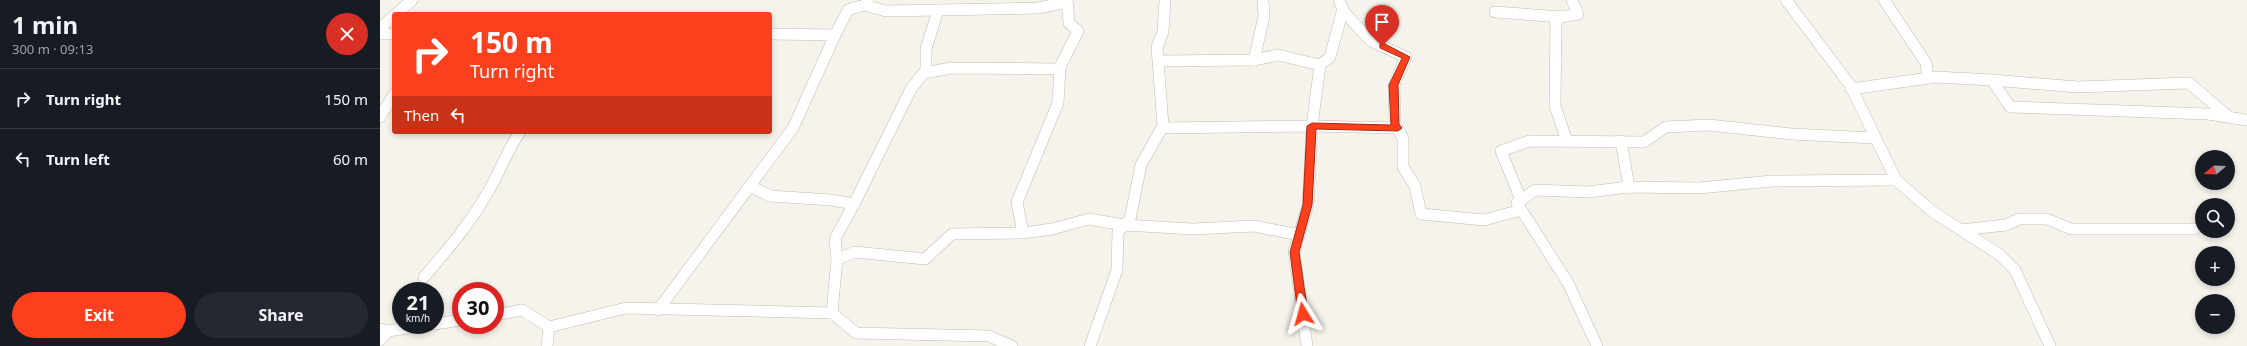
<!DOCTYPE html>
<html lang="en">
<head>
<meta charset="utf-8">
<style>
	body { margin:0; font-family:"Noto Sans",sans-serif; background:#242831; color:#f1f3f6; height:100vh; display:flex; flex-direction:column; font-size:15px; white-space:nowrap }
	* { box-sizing:border-box; margin:0 }
	p { font-size:13px; color:#9ea1a6 }
	.icon { flex:none; width:22px; height:22px; fill:none; stroke:currentColor; stroke-width:2; stroke-linecap:round; stroke-linejoin:round }
	.map { position:relative; flex:1; overflow:hidden }
	.drawer { display:flex; flex-direction:column; background:#171b24; width:380px }
	.drawer>* { flex:none }
	.banner { position:absolute; left:12px; top:12px; width:380px; height:122px; border-radius:4px; box-shadow:0 2px 6px #0003; background:#fc3f1d; color:#fff; overflow:hidden }
	.needle { width:26px; rotate:251deg }
	.tools { position:absolute; left:1815px; top:150px; display:grid; gap:8px }
	.tools a { display:grid; place-items:center; width:40px; height:40px; border-radius:50%; background:#171b24; box-shadow:0 2px 6px #0003; font-size:20px }
	.speed { position:absolute; left:12px; top:282px; display:flex; gap:8px; font-size:20px; font-weight:700; text-align:center }
	.speed>* { display:grid; place-content:center; width:52px; height:52px; border-radius:50%; background:#171b24; box-shadow:0 2px 6px #0003; line-height:1 }
	.speed small { font-size:10px; font-weight:400 }
	.speed .limit { border:6px solid #d22; background:#fff; color:#111 }
	.pin { position:absolute; display:grid; place-items:center; width:34px; height:34px; color:#fff; margin:-41px -17px; border-radius:50% 50% 50% 0; rotate:-45deg; box-shadow:0 0 4px #0007 }
	.pin .icon { rotate:45deg }
	.me { position:absolute; width:44px; margin:-22px; rotate:352deg; stroke-linejoin:round; filter:drop-shadow(0 0 3px #0008) }
	.turn { display:flex; align-items:center; gap:14px; height:84px; padding:0 12px; font-size:18px }
	.turn .icon { width:52px; height:52px; stroke-width:2.5 }
	.turn b { display:block; font-size:28px; line-height:34px }
	.then { display:flex; align-items:center; height:38px; padding:0 12px; background:#0003; gap:8px; font-size:15px }
	.round { display:grid; place-items:center; flex:none; width:42px; height:42px; border-radius:21px; background:#242831 }
	.overview { display:flex; align-items:center; justify-content:space-between; height:68px; padding:0 12px }
	h1 { font-size:24px; font-weight:700; line-height:30px }
	.action { display:flex; gap:8px; margin-top:auto; padding:8px 12px }
	.action a { flex:1; height:46px; border-radius:24px; background:#fc3f1d; color:#fff; font-size:16px; font-weight:700; line-height:46px; text-align:center }
	.action a+a { background:#242831; color:#f1f3f6 }
	ul { padding:0; list-style:none }
	li { display:flex; align-items:center; gap:12px; height:60px; padding:0 12px; border-top:1px solid #363941 }
	li div { flex:1 }
	li b { display:block; font-size:15px }
	li em { font-style:normal }
	main { display:flex; flex:1; min-height:0 }
	.map>svg:first-child { display:block }
</style>
</head>
<body>
<main>
<section class="drawer">
<div class="overview"><div><h1>1 min</h1><p>300 m · 09:13</p></div><a class="round" style="background:#d93025;color:#fff"><svg class="icon" aria-label="close" viewBox="0 0 24 24"><path d="M6 6l12 12M18 6L6 18"/></svg></a></div>
<ul>
<li><svg class="icon" aria-label="right" viewBox="0 0 24 24"><path d="M7 20v-9h11M14 6l5 5-5 5"/></svg><div><b>Turn right</b></div><em>150 m</em></li>
<li><svg class="icon" aria-label="left" viewBox="0 0 24 24"><path d="M17 20v-9H6M10 6l-5 5 5 5"/></svg><div><b>Turn left</b></div><em>60 m</em></li>
</ul>
<div class="action"><a>Exit</a><a>Share</a></div>
</section>
<div class="map">
<svg width="1867" height="346" viewBox="0 0 1867 346">
	<rect width="100%" height="100%" fill="#f6f3ec"/>
	<g fill="none" stroke-linecap="round" stroke-linejoin="round">
		<!-- minor casing -->
		<g stroke="#c2bbae" stroke-width="12">
			<g id="minor">
				<polyline points="1406,0 1470,85 1516,180 1553,212 1620,255 1635,270 1670,346"/>
				<polyline points="1504,0 1546,63 1548,78"/>
				<polyline points="484,5 506,11 658,8 687,2"/>
				<polyline points="962,10 991,41 1026,57 1014,85 1015,124 1023,138 1023,167 1035,186 1041,214 1104,220 1141,210"/>
				<polyline points="1115,12 1182,17"/>
				<polyline points="0,28 32,0"/>
				<polyline points="0,34 14,34"/>
				<polyline points="455,35 468,10 484,5 488,0"/>
				<polyline points="874,60 884,16 883,0"/>
				<polyline points="779,61 874,60 898,55 940,65"/>
				<polyline points="544,73 571,68 679,69"/>
				<polyline points="1612,80 1698,87 1809,83 1849,117"/>
				<polyline points="1471,89 1556,77 1612,80 1630,107 1828,114 1867,120"/>
				<polyline points="0,117 14,94"/>
				<polyline points="782,128 932,126 1017,128"/>
				<polyline points="1187,141 1175,106 1176,18 1198,14 1192,0"/>
				<polyline points="1241,141 1249,187"/>
				<polyline points="370,186 390,196 451,200 474,204 455,239 457,259 452,313"/>
				<polyline points="1141,200 1121,151 1149,141 1264,142 1286,127 1329,125 1411,134 1494,138"/>
				<polyline points="474,204 531,89 546,70 546,49 558,10"/>
				<polyline points="1581,230 1626,225 1639,219 1667,219 1691,229 1814,229"/>
				<polyline points="643,233 637,202 678,103 680,67 698,31 689,23 687,0"/>
				<polyline points="457,259 475,252 545,259 572,234 643,233 672,229 709,219 744,225 813,229 874,226 919,235"/>
				<path d="M 44,277 C 70,247 94,219 113,183 C 123,164 127,151 140,132"/>
				<polyline points="278,310 413,128 455,35 390,34"/>
				<polyline points="115,315 142,310 169,327 246,308 452,313 476,333 609,336 632,346"/>
				<polyline points="55,324 81,320"/>
				<polyline points="0,329 8,331 46,325"/>
				<polyline points="0,340 8,331"/>
				<polyline points="167,346 169,327"/>
				<polyline points="710,346 737,270 738,232 750,219 761,165 783,126 777,47 783,32 785,0"/>
				<polyline points="927,346 914,252 928,205 932,126 940,65 950,57 963,9 959,0"/>
				<polyline points="1217,346 1188,283 1137,203 1155,190 1208,192 1249,187 1319,188 1392,181 1516,180"/>
			</g>
		</g>
		<!-- minor -->
		<use href="#minor" stroke="#fff" stroke-width="11"/>
	</g>
	<!-- route -->
	<polygon fill="#fc3f1d" stroke="#a42913" points="1000,44 1005,44 1030,57 1018,85 1019,124 1022,128 1018,131 936,129 932,205 919,252 928,314 923,319 918,314 910,252 923,205 927,126 932,123 1011,125 1009,85 1022,58 1000,48"/>
</svg>
<div class="tools">
<a><svg class="needle" viewBox="-14 -14 28 28"><path d="M0-13l5 13h-10z" fill="#e53935"/><path d="M0 13l5-13h-10z" fill="#9ea1a6"/></svg></a>
<a><svg class="icon" aria-label="search" viewBox="0 0 24 24"><circle cx="10" cy="10" r="6"/><path d="M15 15l6 6"/></svg></a>
<a>+</a>
<a>−</a>
</div>
<div class="speed"><div>21<small>km/h</small></div><div class="limit">30</div></div>
<div class="pin" style="left:1002px;top:46px;background:#d93025"><svg class="icon" aria-label="arrive" viewBox="0 0 24 24"><path d="M6 21V4h12l-3 4 3 4H6"/></svg></div>
<svg class="me" style="left:923px;top:314px" viewBox="-20 -20 40 40"><path d="M0-17L14 15 0 8-14 15z" fill="#fc3f1d" stroke="#fff" stroke-width="4"/></svg>
<div class="banner">
<div class="turn"><svg class="icon" aria-label="right" viewBox="0 0 24 24"><path d="M7 20v-9h11M14 6l5 5-5 5"/></svg><div><b>150 m</b>Turn right</div></div>
<div class="then">Then<svg class="icon" aria-label="left" viewBox="0 0 24 24"><path d="M17 20v-9H6M10 6l-5 5 5 5"/></svg></div>
</div>
</div>
</main>
</body>
</html>
